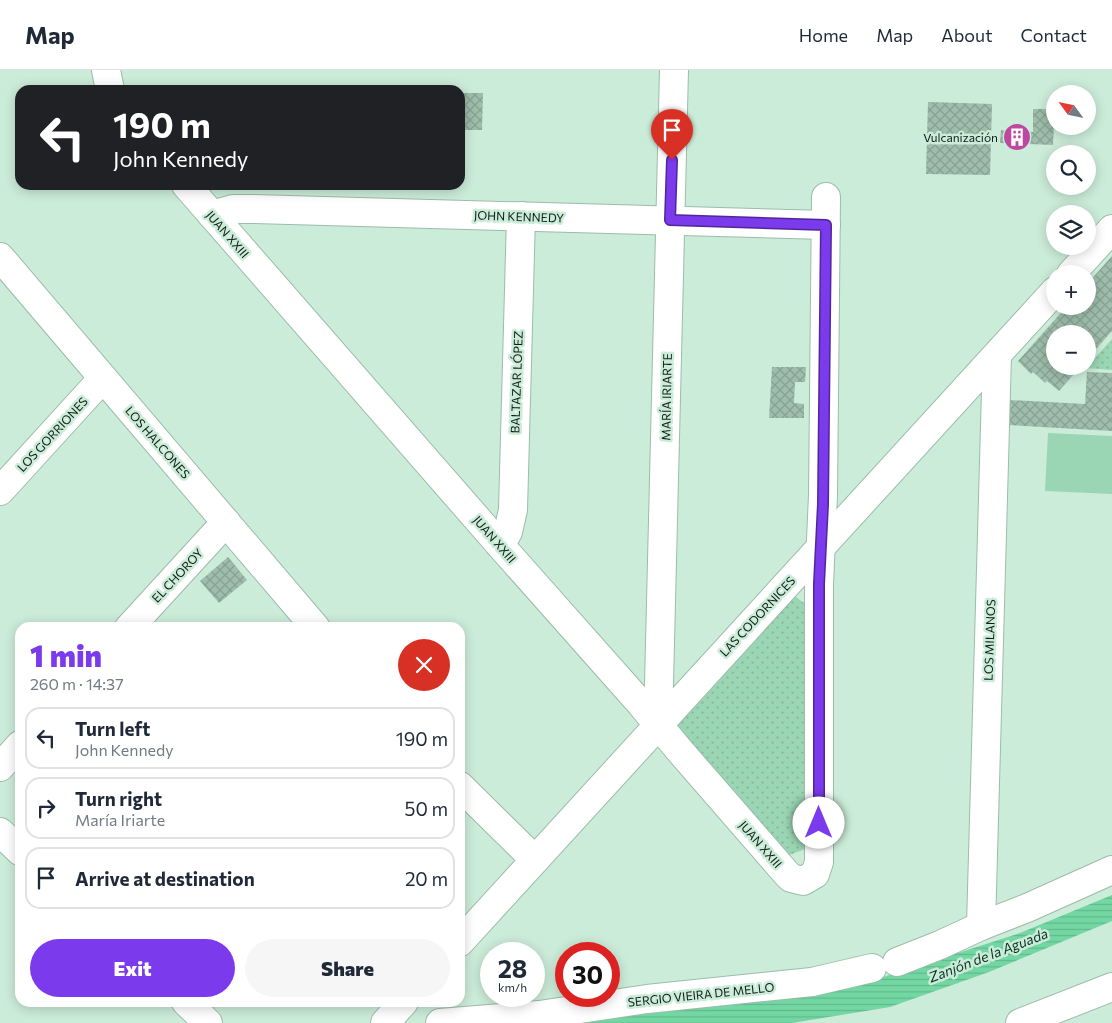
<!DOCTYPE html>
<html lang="en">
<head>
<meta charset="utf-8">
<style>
	body { margin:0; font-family:Commissioner,sans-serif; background:#f6f6f7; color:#1f2937; height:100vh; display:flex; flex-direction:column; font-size:19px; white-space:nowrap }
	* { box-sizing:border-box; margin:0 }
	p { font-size:16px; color:#747a83 }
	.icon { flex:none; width:28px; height:28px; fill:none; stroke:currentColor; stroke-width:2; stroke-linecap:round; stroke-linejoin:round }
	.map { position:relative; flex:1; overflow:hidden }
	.details { position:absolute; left:15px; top:552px; width:450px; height:385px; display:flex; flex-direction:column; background:#fff; border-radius:15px; box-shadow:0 2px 12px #0003 }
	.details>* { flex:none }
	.guide { position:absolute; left:15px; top:15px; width:450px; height:105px; border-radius:15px; box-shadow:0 2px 12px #0003; background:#202124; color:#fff; overflow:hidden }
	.needle { width:32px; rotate:303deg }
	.tools { position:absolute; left:1046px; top:15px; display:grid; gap:10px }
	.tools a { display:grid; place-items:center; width:50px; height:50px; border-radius:50%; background:#fff; box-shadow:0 2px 12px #0003; font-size:25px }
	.speed { position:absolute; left:480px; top:872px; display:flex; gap:10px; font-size:25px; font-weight:700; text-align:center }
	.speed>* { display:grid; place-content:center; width:65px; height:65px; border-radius:50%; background:#fff; box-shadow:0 2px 12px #0003; line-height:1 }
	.speed small { font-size:12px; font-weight:400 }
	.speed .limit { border:8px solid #d22; background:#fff; color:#111 }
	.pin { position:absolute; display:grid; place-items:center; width:42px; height:42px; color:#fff; margin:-51px -21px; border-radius:50% 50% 50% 0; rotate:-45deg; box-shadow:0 0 5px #0007 }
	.pin .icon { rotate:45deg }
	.me { position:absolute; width:55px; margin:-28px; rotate:0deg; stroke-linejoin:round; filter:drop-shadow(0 0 4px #0008) }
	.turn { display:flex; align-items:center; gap:18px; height:105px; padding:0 15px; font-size:22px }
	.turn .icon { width:65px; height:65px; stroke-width:2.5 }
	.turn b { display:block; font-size:35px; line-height:42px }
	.round { display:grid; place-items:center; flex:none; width:52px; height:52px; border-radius:26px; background:#f6f6f7 }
	.head { display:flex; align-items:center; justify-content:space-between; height:85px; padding:0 15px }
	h1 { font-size:30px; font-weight:800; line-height:38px; color:#7c3aed }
	.action { display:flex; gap:10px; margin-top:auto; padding:10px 15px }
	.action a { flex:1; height:58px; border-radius:30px; background:#7c3aed; color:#fff; font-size:20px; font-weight:800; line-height:58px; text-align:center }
	.action a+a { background:#f6f6f7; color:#1f2937 }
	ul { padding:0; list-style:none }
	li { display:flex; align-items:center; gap:15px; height:62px; margin:0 10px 8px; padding:0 5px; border:2px solid #e0e1e3; border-radius:15px }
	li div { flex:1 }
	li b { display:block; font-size:19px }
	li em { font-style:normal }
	header { display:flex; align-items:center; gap:30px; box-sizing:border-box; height:70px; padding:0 25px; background:#fff; border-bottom:1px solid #e0e1e3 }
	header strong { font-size:24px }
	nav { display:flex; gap:28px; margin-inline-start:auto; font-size:18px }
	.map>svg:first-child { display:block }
</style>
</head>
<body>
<header>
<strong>Map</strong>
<nav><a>Home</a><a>Map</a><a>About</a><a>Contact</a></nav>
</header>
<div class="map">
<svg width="1112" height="953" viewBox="0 0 1112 953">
	<defs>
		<pattern id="green-dots" width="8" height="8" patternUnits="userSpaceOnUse" patternTransform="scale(1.25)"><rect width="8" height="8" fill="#9ad6b4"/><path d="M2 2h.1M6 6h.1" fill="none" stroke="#84b79a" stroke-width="1.8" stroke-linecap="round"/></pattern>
		<pattern id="water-rules" width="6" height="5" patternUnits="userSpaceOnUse" patternTransform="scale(1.25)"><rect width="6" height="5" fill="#73d7a3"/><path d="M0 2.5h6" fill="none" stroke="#62b88c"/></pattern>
		<pattern id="building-cross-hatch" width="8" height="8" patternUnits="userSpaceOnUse" patternTransform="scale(1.25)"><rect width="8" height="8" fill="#9ebdaa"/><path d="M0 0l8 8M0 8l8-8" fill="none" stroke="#87a292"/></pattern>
	</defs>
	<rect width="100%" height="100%" fill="#cbecd8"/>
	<!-- green -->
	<g fill="url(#green-dots)">
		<polygon points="1112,269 1112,300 1086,298"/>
		<polygon points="790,523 810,537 807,778 785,787 677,666 678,648"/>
	</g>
	<!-- pitch -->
	<polygon fill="#9ad6b4" points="1048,363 1112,366 1112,424 1045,421"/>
	<!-- water -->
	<polygon fill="url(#water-rules)" points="1112,825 1112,851 989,902 890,937 792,953 568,953 858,915 1020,863"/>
	<!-- building -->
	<g fill="url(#building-cross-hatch)">
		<polygon points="462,23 483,23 482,60 460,60 460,36 462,36"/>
		<polygon points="928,32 992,34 990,105 926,104"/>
		<polygon points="1033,39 1055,39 1053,75 1000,73 1001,60 1033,62"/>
		<polygon points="1112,186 1112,261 1088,288 1088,264 1055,264 1055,296 1081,296 1059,321 1047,311 1045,313 1033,302 1031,304 1018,291 1067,236 1088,236 1088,213"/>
		<polygon points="772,297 806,297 805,312 795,312 794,333 804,334 804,348 769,348"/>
		<polygon points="1087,302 1112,303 1112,361 1008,355 1010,330 1085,334"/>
		<polygon points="228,487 247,510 219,533 200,511"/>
	</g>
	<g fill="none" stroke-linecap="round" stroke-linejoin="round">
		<!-- minor casing -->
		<g stroke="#9dbcaa" stroke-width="30">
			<g id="minor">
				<polyline points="106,0 110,20"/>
				<polyline points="186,115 500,475 641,634 680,681 786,803 791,808 803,811 815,804 819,792 819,514 823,425 826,127"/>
				<polyline points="212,145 233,139 253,139 826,155"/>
				<polyline points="0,187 316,558"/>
				<polyline points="1071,204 1112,159"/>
				<polyline points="0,421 103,308"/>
				<polyline points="500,475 508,462 513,440 521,146"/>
				<polyline points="129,558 226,452"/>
				<polyline points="658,655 674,0"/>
				<polyline points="0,697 20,675"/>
				<polyline points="460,716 535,790"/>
				<polyline points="0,762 20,781"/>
				<polyline points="981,856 997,285"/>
				<polyline points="460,872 1055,221"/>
				<polyline points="897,892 940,875 981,856 1027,838 1112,800"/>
				<polyline points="186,932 208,953"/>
				<polyline points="385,953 404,932"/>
				<polyline points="440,953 539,945 647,929 812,912 872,898"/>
				<polyline points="1020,953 1112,917"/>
			</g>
		</g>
		<!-- minor -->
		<use href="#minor" stroke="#fff" stroke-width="28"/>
	</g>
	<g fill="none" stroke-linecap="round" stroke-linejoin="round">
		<!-- route casing -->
		<g stroke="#51269a" stroke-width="12">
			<polyline id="route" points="672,90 670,150 826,155 823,434 819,514 819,753"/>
		</g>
		<!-- route -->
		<use href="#route" stroke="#7c3aed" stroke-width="9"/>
	</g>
	<!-- icons -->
	<defs>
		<g id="building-disc" transform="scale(1.4375)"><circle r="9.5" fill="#be489f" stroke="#cbecd8"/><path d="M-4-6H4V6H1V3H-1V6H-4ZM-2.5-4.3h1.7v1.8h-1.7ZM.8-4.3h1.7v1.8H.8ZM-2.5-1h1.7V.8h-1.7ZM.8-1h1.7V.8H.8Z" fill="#fff"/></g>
	</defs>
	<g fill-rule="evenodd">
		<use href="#building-disc" x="1017" y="67"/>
	</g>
	<g text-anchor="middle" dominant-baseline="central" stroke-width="5" stroke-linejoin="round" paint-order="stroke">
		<!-- poi labels -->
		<g font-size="12" fill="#111d16" stroke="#cbecd8" text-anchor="end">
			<text x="998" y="67">Vulcanización</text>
		</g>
		<!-- street labels -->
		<g font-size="12" fill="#111d16" stroke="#cbecd8">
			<text transform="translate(519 146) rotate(2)">JOHN KENNEDY</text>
			<text transform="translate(228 164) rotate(49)">JUAN XXIII</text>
			<text transform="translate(516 312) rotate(-88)">BALTAZAR LÓPEZ</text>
			<text transform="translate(666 327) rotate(-89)">MARÍA IRIARTE</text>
			<text transform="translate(52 364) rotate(-47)">LOS GORRIONES</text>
			<text transform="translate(158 372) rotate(49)">LOS HALCONES</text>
			<text transform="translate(495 469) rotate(49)">JUAN XXIII</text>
			<text transform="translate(177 505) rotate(-47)">EL CHOROY</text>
			<text transform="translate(757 546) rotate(-47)">LAS CODORNICES</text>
			<text transform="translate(989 570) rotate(-88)">LOS MILANOS</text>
			<text transform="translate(761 774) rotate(49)">JUAN XXIII</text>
			<text transform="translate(701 924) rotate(-6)">SERGIO VIEIRA DE MELLO</text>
		</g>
		<!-- water labels -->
		<g font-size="14" font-style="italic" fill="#073420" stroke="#cbecd8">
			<text transform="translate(988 885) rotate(-21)">Zanjón de la Aguada</text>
		</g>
	</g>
</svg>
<div class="tools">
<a><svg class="needle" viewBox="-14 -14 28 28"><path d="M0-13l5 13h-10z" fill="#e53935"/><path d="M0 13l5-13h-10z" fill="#747a83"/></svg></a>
<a><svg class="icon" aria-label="search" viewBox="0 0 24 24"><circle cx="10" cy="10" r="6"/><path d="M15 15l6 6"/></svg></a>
<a><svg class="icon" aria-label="layers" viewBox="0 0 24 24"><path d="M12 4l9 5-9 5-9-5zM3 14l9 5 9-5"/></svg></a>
<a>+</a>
<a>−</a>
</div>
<div class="speed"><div>28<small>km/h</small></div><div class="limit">30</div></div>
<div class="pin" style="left:672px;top:90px;background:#d93025"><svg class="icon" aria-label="arrive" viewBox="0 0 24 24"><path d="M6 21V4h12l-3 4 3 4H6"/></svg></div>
<svg class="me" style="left:819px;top:753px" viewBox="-20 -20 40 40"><circle r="19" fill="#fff"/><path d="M0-13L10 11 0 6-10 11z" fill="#7c3aed"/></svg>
<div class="guide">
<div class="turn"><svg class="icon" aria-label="left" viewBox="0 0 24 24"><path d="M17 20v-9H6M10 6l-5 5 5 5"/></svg><div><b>190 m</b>John Kennedy</div></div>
</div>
<section class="details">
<div class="head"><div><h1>1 min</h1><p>260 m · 14:37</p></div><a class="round" style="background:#d93025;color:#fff"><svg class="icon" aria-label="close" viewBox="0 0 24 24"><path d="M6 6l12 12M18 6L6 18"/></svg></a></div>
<ul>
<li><svg class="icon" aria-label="left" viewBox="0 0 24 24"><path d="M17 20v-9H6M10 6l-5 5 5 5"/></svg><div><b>Turn left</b><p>John Kennedy</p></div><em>190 m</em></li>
<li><svg class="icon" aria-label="right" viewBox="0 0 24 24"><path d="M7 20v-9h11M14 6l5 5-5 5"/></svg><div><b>Turn right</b><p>María Iriarte</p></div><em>50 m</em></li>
<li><svg class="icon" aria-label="arrive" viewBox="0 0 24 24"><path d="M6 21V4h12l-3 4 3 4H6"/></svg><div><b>Arrive at destination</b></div><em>20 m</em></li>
</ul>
<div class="action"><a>Exit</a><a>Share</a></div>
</section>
</div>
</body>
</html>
